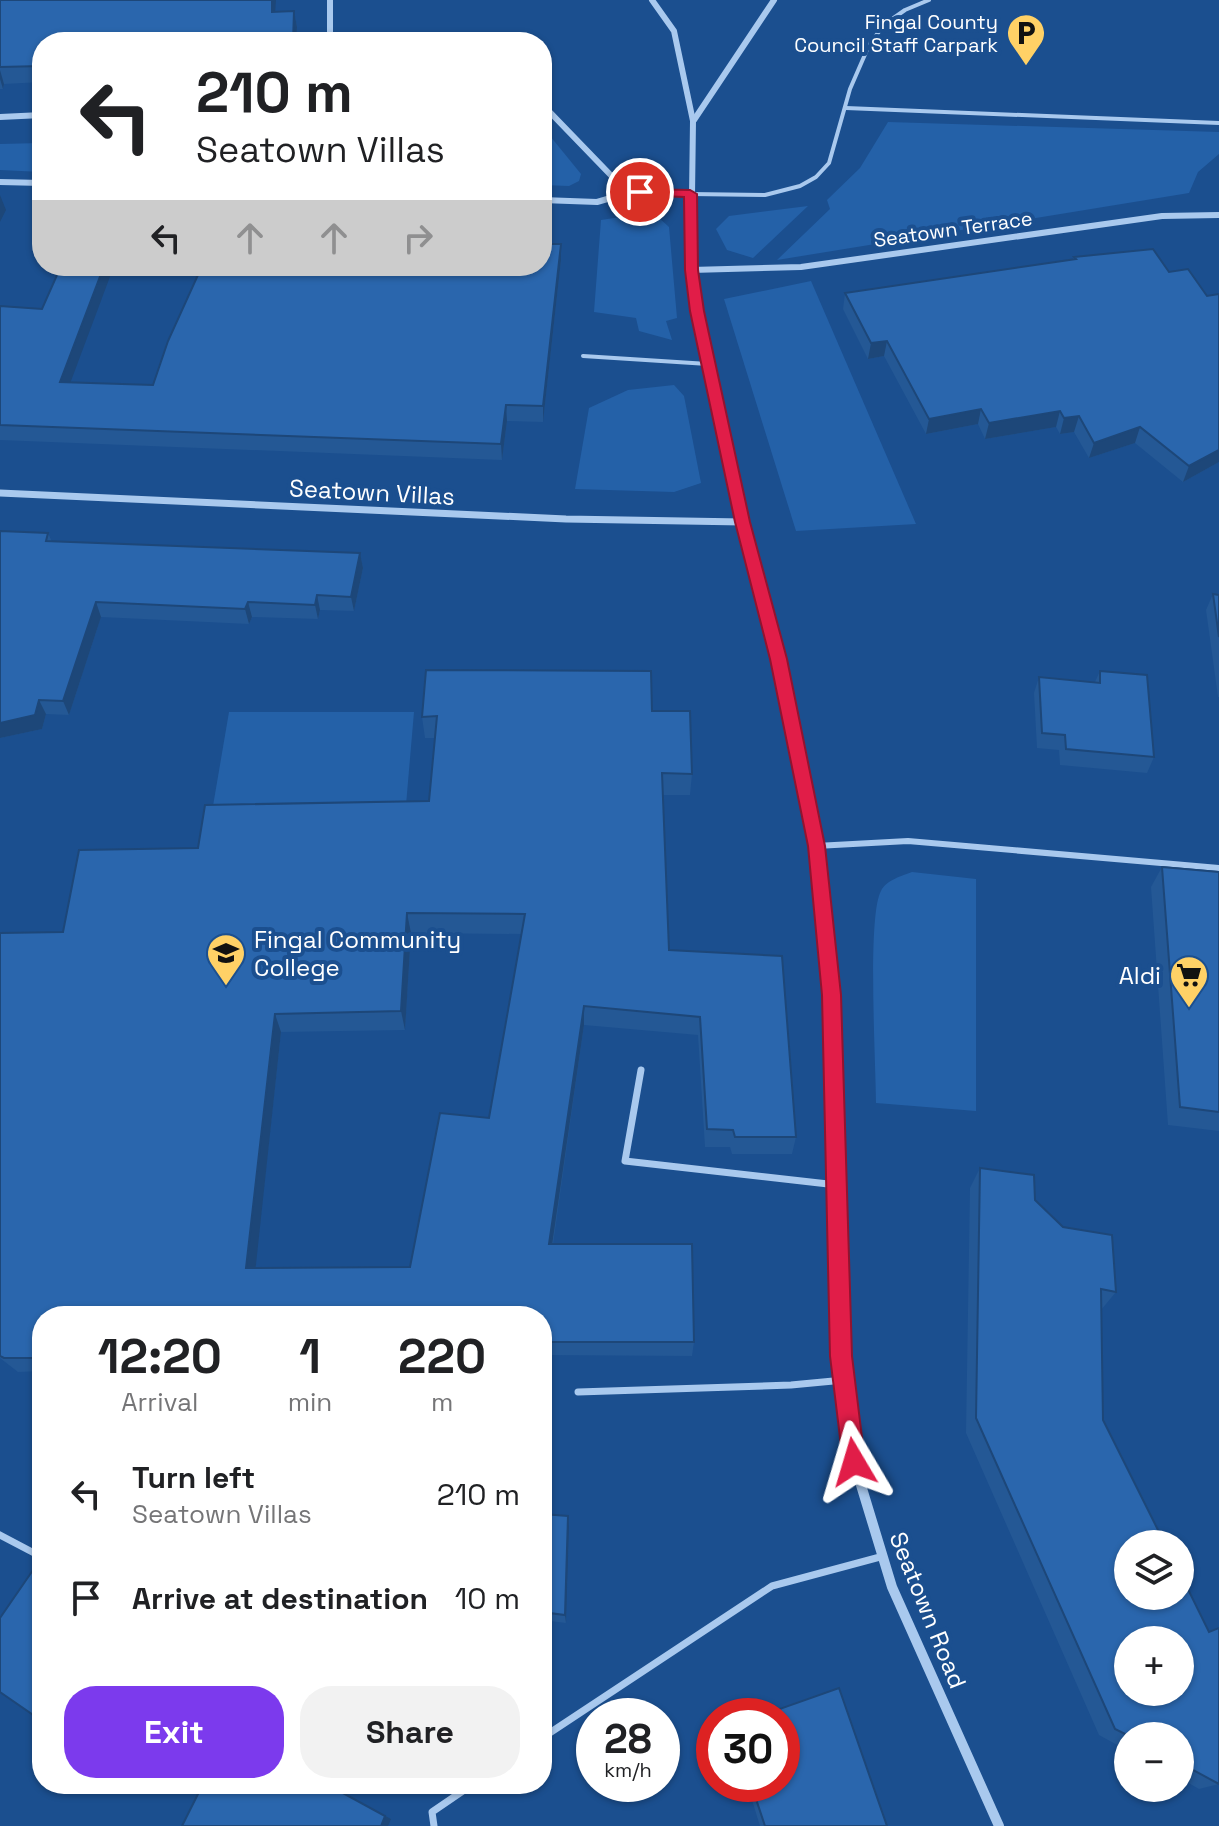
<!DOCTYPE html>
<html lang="en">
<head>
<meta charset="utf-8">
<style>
	body { margin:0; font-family:"Space Grotesk",sans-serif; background:#f2f2f2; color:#202124; height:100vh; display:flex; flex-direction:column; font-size:30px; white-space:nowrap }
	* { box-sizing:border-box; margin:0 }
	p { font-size:26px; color:#757577 }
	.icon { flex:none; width:44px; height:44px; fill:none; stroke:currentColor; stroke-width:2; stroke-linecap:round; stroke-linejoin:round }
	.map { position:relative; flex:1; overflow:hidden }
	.panel { position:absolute; left:32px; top:1306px; width:520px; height:488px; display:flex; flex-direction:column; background:#fff; border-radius:32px; box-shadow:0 2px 6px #0004 }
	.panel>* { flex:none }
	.banner { position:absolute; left:32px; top:32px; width:520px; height:244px; border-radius:32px; box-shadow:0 2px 6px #0004; background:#fff; color:#202124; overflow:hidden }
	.fabs { position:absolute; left:1114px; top:1530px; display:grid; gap:16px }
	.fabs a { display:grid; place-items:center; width:80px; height:80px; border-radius:50%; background:#fff; box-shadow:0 2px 6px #0004; font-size:40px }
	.speed { position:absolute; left:576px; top:1698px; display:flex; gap:16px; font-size:40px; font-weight:700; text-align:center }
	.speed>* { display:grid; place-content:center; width:104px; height:104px; border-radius:50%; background:#fff; box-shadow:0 2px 6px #0004; line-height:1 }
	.speed small { font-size:20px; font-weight:400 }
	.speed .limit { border:12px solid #d22; background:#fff; color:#111 }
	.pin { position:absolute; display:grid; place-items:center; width:68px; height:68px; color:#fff; margin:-34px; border:4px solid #fff; border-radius:50%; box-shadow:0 2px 8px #0007 }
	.me { position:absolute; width:88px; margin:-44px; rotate:353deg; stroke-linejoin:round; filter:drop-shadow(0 0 6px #0008) }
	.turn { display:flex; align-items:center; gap:28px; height:168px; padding:0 32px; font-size:36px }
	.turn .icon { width:104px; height:104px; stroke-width:2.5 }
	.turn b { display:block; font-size:56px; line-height:68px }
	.lanes { display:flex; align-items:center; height:76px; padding:0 32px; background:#0003; justify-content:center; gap:40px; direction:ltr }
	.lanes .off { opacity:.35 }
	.eta { display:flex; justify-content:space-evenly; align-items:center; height:136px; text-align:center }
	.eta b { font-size:48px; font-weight:600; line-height:56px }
	.action { display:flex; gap:16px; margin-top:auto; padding:16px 32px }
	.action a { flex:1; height:92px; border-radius:32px; background:#7c3aed; color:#fff; font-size:32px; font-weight:600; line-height:92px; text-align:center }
	.action a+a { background:#f2f2f2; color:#202124 }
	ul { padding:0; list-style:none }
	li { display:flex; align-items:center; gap:24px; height:104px; padding:0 32px }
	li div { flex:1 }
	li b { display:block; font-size:30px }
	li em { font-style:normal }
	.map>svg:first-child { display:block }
</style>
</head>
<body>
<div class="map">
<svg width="1219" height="1826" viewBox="0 0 1219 1826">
	<rect width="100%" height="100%" fill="#1b4f8f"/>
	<!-- green -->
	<g fill="#2461a8">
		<polygon points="888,122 1219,132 1219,154 1198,172 1189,193 777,260 830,209 827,200 860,168"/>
		<polygon points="542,131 546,131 581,174 579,181 569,186 542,185"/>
		<polygon points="42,143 42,172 0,170 0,144"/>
		<polygon points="808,206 753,258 727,250 716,229 729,216"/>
		<polygon points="647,213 658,217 669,227 677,318 666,321 672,340 639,331 636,318 594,312 601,220"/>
		<polygon points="811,281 916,524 796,531 724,299"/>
		<polygon points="674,385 684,396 701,483 674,492 575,489 589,408 628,390"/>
		<polygon points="229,712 414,712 406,805 213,806"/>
		<path d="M 912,872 L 976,879 L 976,1111 L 876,1103 C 876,1065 867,916 881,891 C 886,880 902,876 912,872 Z"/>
	</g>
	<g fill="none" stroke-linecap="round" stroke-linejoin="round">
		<!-- service-far2 -->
		<g stroke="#a9c9ee" stroke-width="4">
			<polyline points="846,108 1219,123"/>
			<polyline points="690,194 765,195 800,186 816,177 829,163 850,89 870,43 885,24 905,10 929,0"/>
			<polyline points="583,356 708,364"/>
		</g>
		<!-- service-far1 -->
		<polyline stroke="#a9c9ee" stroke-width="6" points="816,846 908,841 1219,868"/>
		<!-- service -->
		<g stroke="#a9c9ee" stroke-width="7">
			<polyline points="641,1070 625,1161 837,1185"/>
			<polyline points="578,1392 791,1385 844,1380"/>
			<polyline points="0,1535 36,1554"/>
			<polyline points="542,1738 772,1586 880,1557"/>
			<polyline points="434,1826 432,1812 473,1784"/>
		</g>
		<!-- minor-far2 -->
		<g stroke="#a9c9ee" stroke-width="6">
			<polyline points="330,0 330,42"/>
			<polyline points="652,0 674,31 693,121 691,270 729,457"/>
			<polyline points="542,104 628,193"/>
			<polyline points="0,117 42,115"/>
			<polyline points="694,120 774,0"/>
			<polyline points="0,182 42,183"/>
			<polyline points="542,200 597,202 628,193 690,194"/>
			<polyline points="691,270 801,267 1162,216 1219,215"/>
		</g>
		<!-- minor-far1 -->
		<g stroke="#a9c9ee" stroke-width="7">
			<path d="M 728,455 C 744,525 765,593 780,662 C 807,791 829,920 833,1052"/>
			<polyline points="0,493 566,519 743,522"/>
		</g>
		<!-- minor -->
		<polyline stroke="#a9c9ee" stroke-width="10" points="833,1050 841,1356 854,1462 892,1587 999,1826"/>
	</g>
	<!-- wall -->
	<g fill="#245895" fill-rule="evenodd">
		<polygon points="0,0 275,12 294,11 297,27 296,42 42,42 42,82 4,84 3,89 0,89"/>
		<polygon points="1074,257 1169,272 1207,296 1219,294 1219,462 1183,482 1135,443 1089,458 1074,432 1060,434 1056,427 985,439 978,424 926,434 884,356 868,359 843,309 845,293 1073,259"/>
		<polygon points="561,260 543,422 507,421 502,460 0,440 0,306 71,382 153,385"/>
		<polygon points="0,531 48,533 52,542 360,553 363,568 354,611 320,610 318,619 252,617 249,624 101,617 69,715 46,714 42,729 0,738"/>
		<polygon points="1213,594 1219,595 1219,697 1218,697 1206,610"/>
		<polygon points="1100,671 1154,757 1147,773 1060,765 1059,750 1037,748 1034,693 1039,677 1095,682"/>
		<path d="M 652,711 L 692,774 L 690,795 L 663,795 L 669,950 L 796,1137 L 792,1154 L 732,1154 L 730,1147 L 705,1147 L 698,1035 L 584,1025 L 553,1244 L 694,1342 L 692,1356 L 542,1355 L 542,1316 L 42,1316 L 42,1371 L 18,1372 L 0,1358 L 0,933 L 63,932 L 198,848 L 429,801 L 435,738 L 425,738 L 422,717 ZM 411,933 L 522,934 L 489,1118 L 410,1267 L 255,1268 L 281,1032 L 405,1030 Z"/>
		<polygon points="1162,867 1219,872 1219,1131 1168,1125 1151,887"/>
		<polygon points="980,1168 1035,1200 1116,1292 1101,1310 1103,1420 1219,1784 1199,1789 1180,1778 1180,1736 1128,1736 1128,1751 1099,1735 966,1433 970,1188"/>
		<polygon points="542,1514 568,1516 569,1526 566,1623 542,1620"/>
		<polygon points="747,1784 782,1784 887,1826 760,1826"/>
	</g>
	<!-- shaded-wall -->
	<g fill="#1d4779">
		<polygon points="272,0 276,0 274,28 272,12"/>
		<polygon points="294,11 297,27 296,42 293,42"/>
		<polygon points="0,70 4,84 3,89 0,79"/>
		<polygon points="0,195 6,210 0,222"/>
		<polygon points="561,244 561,260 543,422 543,406"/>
		<polygon points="104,266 114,266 65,397 60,382"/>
		<polygon points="887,341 884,356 868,359 871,343"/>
		<polygon points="506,405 507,421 502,460 501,444"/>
		<polygon points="981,409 978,424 926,434 929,419"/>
		<polygon points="1060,411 1056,427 985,439 989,423"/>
		<polygon points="1079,416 1074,432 1060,434 1064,418"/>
		<polygon points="1140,427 1135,443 1089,458 1094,443"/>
		<polygon points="1219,450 1219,462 1183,482 1189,466"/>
		<polygon points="360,553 363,568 354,611 351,597"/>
		<polygon points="317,595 320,610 318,619 315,605"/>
		<polygon points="96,602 101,617 69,715 63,701"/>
		<polygon points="248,602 252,617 249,624 245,609"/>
		<polygon points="39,700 46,714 42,729 0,738 0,723"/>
		<polygon points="407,913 411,933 405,1030 401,1011"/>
		<polygon points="584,1006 584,1025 550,1259 549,1244"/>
		<polygon points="275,1014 281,1032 254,1283 246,1268"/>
		<polygon points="568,1516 569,1526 566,1623 565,1615"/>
		<polygon points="331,1784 340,1784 337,1790 391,1819 388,1826 381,1826 330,1786"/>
	</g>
	<!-- building -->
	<g fill="#2a66ad" stroke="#1d4779" stroke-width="2" fill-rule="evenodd">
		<polygon points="0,0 272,0 272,12 294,11 293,42 42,42 42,66 0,67"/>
		<polygon points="542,244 561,244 543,406 506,405 501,444 0,425 0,306 42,309 61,266 104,266 60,382 153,385 168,341 202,266 542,266"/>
		<polygon points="1153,249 1169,272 1188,269 1207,296 1219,294 1219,450 1189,466 1140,427 1094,443 1079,416 1064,418 1060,411 989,423 981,409 929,419 887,341 871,343 845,293 1076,259 1074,257"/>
		<polygon points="0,531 48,533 46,541 360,553 351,597 317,595 315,605 248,602 245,609 96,602 63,701 39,700 35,715 0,723"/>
		<polygon points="1213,594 1219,595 1219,637"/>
		<path d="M 426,670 L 651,671 L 652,711 L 690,711 L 692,774 L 662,773 L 669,950 L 782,956 L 796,1137 L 735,1137 L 733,1130 L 707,1129 L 700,1017 L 584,1006 L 549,1244 L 692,1244 L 694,1342 L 542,1342 L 542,1316 L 42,1316 L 42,1358 L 4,1358 L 0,1356 L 0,933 L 63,932 L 79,850 L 198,848 L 205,805 L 429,801 L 437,716 L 422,717 ZM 407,913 L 525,914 L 489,1118 L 440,1113 L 410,1267 L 246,1268 L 275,1014 L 401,1011 Z"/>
		<polygon points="1100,671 1147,675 1154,757 1066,749 1065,735 1042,733 1039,677 1100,683"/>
		<polygon points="1162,867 1219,872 1219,1112 1180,1107"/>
		<path d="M 980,1168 L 1034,1175 L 1035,1200 L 1063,1227 L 1112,1235 L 1116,1292 L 1101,1289 L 1103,1420 L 1165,1544 L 1128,1544 L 1128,1596 L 1180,1596 L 1180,1573 L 1209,1632 L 1219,1628 L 1219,1784 L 1180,1763 L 1180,1736 L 1129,1736 L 1115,1729 L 976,1418 ZM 1128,1640 L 1180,1640 L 1180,1692 L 1128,1692 Z"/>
		<polygon points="542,1514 568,1516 565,1615 542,1612"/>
		<polygon points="42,1557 42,1721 0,1692 0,1618"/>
		<polygon points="839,1688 887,1826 765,1826 751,1784 782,1784 782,1716 760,1716"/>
		<polygon points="203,1784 331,1784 330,1786 385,1816 381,1826 182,1826"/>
	</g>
	<!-- route -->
	<polygon fill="#e11d48" stroke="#92132f" stroke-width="2" points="640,189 690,190 697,194 698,270 704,311 750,522 787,659 825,846 841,995 852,1356 865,1462 862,1470 854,1473 846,1470 843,1462 830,1356 822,995 808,846 770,659 735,522 690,311 685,270 684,197 636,195 634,192"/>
	<!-- icons -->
	<defs>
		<g id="parking-pin" transform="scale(2)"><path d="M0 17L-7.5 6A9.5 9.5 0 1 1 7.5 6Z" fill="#ffd166" stroke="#1b4f8f"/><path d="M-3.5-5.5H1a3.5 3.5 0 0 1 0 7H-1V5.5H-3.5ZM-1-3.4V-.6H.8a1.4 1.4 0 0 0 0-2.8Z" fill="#111"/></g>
		<g id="school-pin" transform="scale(2)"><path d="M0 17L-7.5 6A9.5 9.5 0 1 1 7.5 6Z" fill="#ffd166" stroke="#1b4f8f"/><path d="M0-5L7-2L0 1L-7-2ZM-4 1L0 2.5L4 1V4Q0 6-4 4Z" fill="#111"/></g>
		<g id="supermarket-pin" transform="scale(2)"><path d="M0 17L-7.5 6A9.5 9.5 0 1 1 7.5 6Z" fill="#ffd166" stroke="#1b4f8f"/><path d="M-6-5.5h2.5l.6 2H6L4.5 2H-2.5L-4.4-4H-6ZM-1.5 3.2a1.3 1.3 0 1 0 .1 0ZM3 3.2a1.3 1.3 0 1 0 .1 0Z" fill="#111"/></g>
	</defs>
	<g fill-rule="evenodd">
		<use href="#parking-pin" x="1026" y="33"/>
		<use href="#school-pin" x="226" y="953"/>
		<use href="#supermarket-pin" x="1189" y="975"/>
	</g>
	<g text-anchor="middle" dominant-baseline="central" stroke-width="8" stroke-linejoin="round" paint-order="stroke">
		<!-- far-poi labels -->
		<g font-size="20" fill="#fff" stroke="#1b4f8f" text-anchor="end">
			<text x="998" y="22">Fingal County<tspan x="998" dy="23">Council Staff Carpark</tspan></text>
		</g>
		<!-- far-street labels -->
		<g font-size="20" fill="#fff" stroke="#1b4f8f">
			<text transform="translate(953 229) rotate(-8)">Seatown Terrace</text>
		</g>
		<!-- street labels -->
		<g font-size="24" fill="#fff" stroke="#1b4f8f">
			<text transform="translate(372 492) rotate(3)">Seatown Villas</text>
			<text transform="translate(928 1610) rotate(68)">Seatown Road</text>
		</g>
		<!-- poi labels -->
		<g font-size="24" fill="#fff" stroke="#1b4f8f" text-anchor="start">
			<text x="254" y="939">Fingal Community<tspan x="254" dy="28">College</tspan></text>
			<text x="1161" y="975" text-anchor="end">Aldi</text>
		</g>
	</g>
</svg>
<div class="fabs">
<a><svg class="icon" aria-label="layers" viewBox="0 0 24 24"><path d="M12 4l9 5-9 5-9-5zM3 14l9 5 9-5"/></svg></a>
<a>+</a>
<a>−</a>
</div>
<div class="speed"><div>28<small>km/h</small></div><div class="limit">30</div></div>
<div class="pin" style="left:640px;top:192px;background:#d93025"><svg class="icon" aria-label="arrive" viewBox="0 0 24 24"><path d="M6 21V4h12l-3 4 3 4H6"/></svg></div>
<svg class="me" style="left:854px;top:1462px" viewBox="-20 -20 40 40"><path d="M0-17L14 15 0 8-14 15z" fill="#e11d48" stroke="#fff" stroke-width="4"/></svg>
<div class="banner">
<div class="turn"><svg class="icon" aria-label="left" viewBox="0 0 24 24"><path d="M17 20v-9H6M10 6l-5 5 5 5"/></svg><div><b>210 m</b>Seatown Villas</div></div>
<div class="lanes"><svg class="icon" aria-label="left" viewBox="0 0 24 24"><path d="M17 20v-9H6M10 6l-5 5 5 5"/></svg><svg class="icon off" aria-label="ahead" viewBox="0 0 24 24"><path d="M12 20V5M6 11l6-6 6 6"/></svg><svg class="icon off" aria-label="ahead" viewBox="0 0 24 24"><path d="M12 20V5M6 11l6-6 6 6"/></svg><svg class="icon off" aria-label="right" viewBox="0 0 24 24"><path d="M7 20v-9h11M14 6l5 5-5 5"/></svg></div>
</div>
<section class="panel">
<div class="eta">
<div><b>12:20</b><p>Arrival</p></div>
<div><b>1</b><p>min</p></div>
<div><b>220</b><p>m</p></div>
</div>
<ul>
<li><svg class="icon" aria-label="left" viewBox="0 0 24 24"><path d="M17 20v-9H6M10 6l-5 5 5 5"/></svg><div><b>Turn left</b><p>Seatown Villas</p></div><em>210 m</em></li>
<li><svg class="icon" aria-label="arrive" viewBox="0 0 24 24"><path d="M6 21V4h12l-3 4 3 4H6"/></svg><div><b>Arrive at destination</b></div><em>10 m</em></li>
</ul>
<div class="action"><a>Exit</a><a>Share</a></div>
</section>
</div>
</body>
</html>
